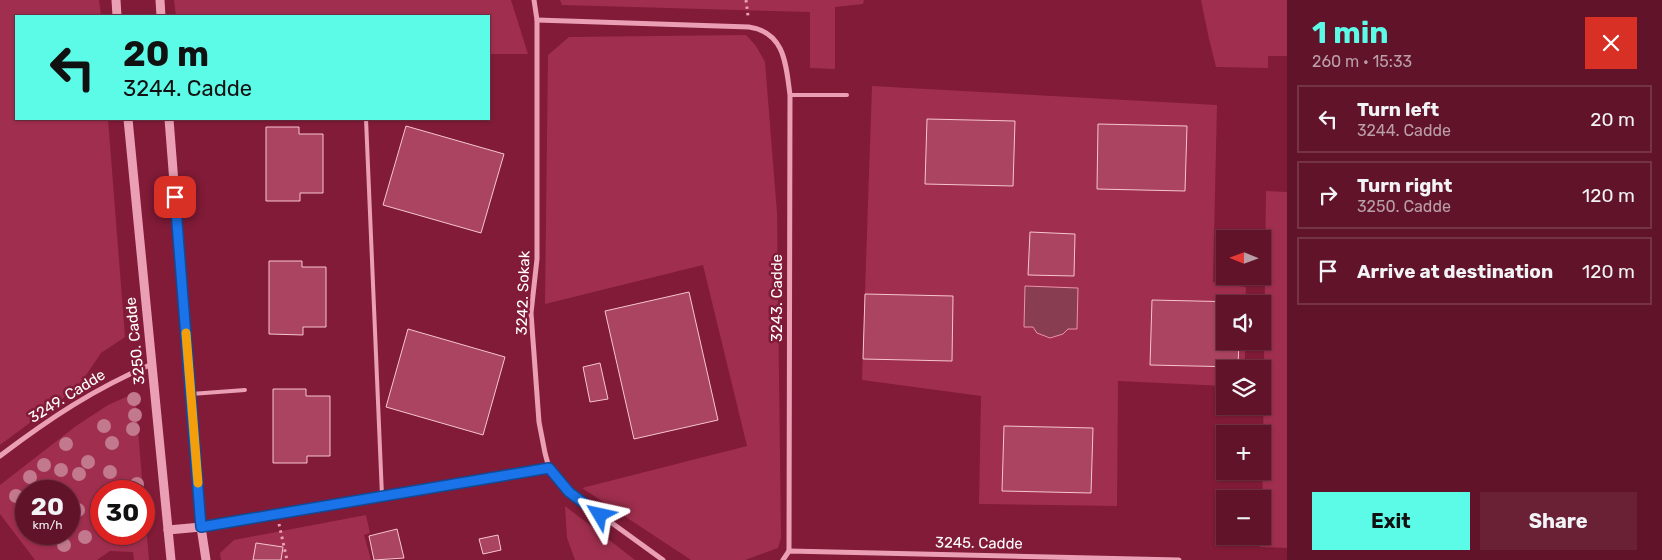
<!DOCTYPE html>
<html lang="en">
<head>
<meta charset="utf-8">
<style>
	body { margin:0; font-family:Rubik,sans-serif; background:#6a2135; color:#f1f3f6; height:100vh; display:flex; flex-direction:column; font-size:19px; white-space:nowrap }
	* { box-sizing:border-box; margin:0 }
	p { font-size:16px; color:#ba9ea8 }
	.icon { flex:none; width:28px; height:28px; fill:none; stroke:currentColor; stroke-width:2; stroke-linecap:round; stroke-linejoin:round }
	.map { position:relative; flex:1; overflow:hidden }
	.sheet { display:flex; flex-direction:column; background:#611429; width:375px }
	.sheet>* { flex:none }
	.guide { position:absolute; left:15px; top:15px; width:475px; height:105px; border-radius:0px; box-shadow:0 1px 4px #0004,0 0 0 1px #753346; background:#5cfbe7; color:#111; overflow:hidden }
	.needle { width:32px; rotate:271deg }
	.fabs { position:absolute; left:1216px; top:230px; display:grid; gap:10px }
	.fabs a { display:grid; place-items:center; width:55px; height:55px; border-radius:0px; background:#611429; box-shadow:0 1px 4px #0004,0 0 0 1px #753346; font-size:25px }
	.speed { position:absolute; left:15px; top:480px; display:flex; gap:10px; font-size:25px; font-weight:700; text-align:center }
	.speed>* { display:grid; place-content:center; width:65px; height:65px; border-radius:50%; background:#611429; box-shadow:0 1px 4px #0004,0 0 0 1px #753346; line-height:1 }
	.speed small { font-size:12px; font-weight:400 }
	.speed .limit { border:8px solid #d22; background:#fff; color:#111 }
	.pin { position:absolute; display:grid; place-items:center; width:42px; height:42px; color:#fff; margin:-21px; border-radius:10px; box-shadow:0 2px 8px #0006 }
	.me { position:absolute; width:55px; margin:-28px; rotate:306deg; stroke-linejoin:round; filter:drop-shadow(0 0 4px #0008) }
	.turn { display:flex; align-items:center; gap:18px; height:105px; padding:0 25px; font-size:22px }
	.turn .icon { width:65px; height:65px; stroke-width:2.5 }
	.turn b { display:block; font-size:35px; line-height:42px }
	.round { display:grid; place-items:center; flex:none; width:52px; height:52px; border-radius:0px; background:#6a2135 }
	.summary { display:flex; align-items:center; justify-content:space-between; height:85px; padding:0 25px }
	h1 { font-size:30px; font-weight:700; line-height:38px; color:#5cfbe7 }
	.button { display:flex; gap:10px; margin-top:auto; padding:10px 25px }
	.button a { flex:1; height:58px; border-radius:0px; background:#5cfbe7; color:#111; font-size:20px; font-weight:700; line-height:58px; text-align:center }
	.button a+a { background:#6a2135; color:#f1f3f6 }
	ul { padding:0; list-style:none }
	li { display:flex; align-items:center; gap:15px; height:68px; margin:0 10px 8px; padding:0 15px; border:2px solid #753346; border-radius:0px }
	li div { flex:1 }
	li b { display:block; font-size:19px }
	li em { font-style:normal }
	main { display:flex; flex:1; min-height:0 }
	.map>svg:first-child { display:block }
</style>
</head>
<body>
<main>
<div class="map">
<svg width="1287" height="560" viewBox="0 0 1287 560">
	<rect width="100%" height="100%" fill="#811b37"/>
	<!-- green -->
	<g fill="#a02e4e" fill-rule="evenodd">
		<polygon points="0,0 99,0 101,16 16,16 16,119 108,119 125,337 101,353 78,387 0,445"/>
		<polygon points="174,0 511,0 528,54 489,54 489,16 176,16"/>
		<polygon points="560,0 864,0 863,4 835,7 835,69 810,68 810,12 562,5"/>
		<polygon points="1201,0 1287,0 1287,56 1268,56 1268,68 1216,67 1209,39"/>
		<polygon points="746,35 756,46 765,62 777,213 781,538 778,548 745,560 691,560 582,488 747,446 703,265 545,304 548,55 569,37"/>
		<polygon points="872,86 1217,105 1213,282 1246,287 1245,304 1225,304 1225,341 1245,341 1245,369 1225,369 1225,386 1118,381 1117,506 979,504 981,396 862,380"/>
		<polygon points="1266,191 1287,192 1287,548 1260,547 1262,536"/>
		<path d="M 135,393 L 143,491 L 101,491 L 101,534 L 144,534 L 144,501 L 149,560 L 134,560 L 133,552 L 110,551 L 97,560 L 35,560 L 0,514 L 0,485 L 76,426 L 108,405 ZM 26,491 L 69,491 L 69,534 L 26,534 Z"/>
		<polygon points="565,506 635,560 575,560 567,538"/>
		<polygon points="366,515 370,533 364,535 371,560 221,560 220,553 234,540"/>
	</g>
	<!-- water -->
	<polygon fill="#883d51" stroke="#ec92ad" points="1025,286 1078,288 1077,329 1068,329 1063,334 1050,338 1037,333 1033,327 1024,327"/>
	<!-- building -->
	<g fill="#ab4461" stroke="#f7c4d3">
		<polygon points="927,119 1015,121 1013,186 925,184"/>
		<polygon points="1098,124 1187,126 1185,191 1097,189"/>
		<polygon points="406,126 504,154 481,233 383,205"/>
		<polygon points="266,127 299,127 299,134 323,134 323,193 300,193 300,201 266,201"/>
		<polygon points="1030,232 1075,234 1074,276 1028,275"/>
		<polygon points="269,261 302,261 302,267 326,267 326,327 303,327 303,335 269,334"/>
		<polygon points="689,292 718,420 634,439 605,311"/>
		<polygon points="865,294 953,296 952,361 863,359"/>
		<polygon points="1152,300 1240,302 1240,304 1225,304 1225,341 1239,341 1238,367 1150,365"/>
		<polygon points="408,329 505,357 483,435 386,407"/>
		<polygon points="600,363 608,399 590,402 583,367"/>
		<polygon points="273,389 306,389 306,396 330,396 330,456 307,456 307,463 273,463"/>
		<polygon points="1004,426 1093,428 1091,493 1002,491"/>
		<polygon points="397,529 404,558 374,560 369,536"/>
		<polygon points="498,535 501,550 483,554 479,539"/>
		<polygon points="256,543 283,547 281,560 253,560"/>
	</g>
	<g fill="none" stroke-linecap="round" stroke-linejoin="round">
		<!-- path -->
		<g stroke="#ea9fb5" stroke-width="3" stroke-dasharray="2.5 4" stroke-linecap="butt">
			<polyline points="746,0 748,16"/>
			<polyline points="279,524 287,560"/>
		</g>
		<!-- service -->
		<g stroke="#ea9fb5" stroke-width="4">
			<polyline points="790,95 847,95"/>
			<polyline points="366,119 382,496"/>
			<polyline points="191,394 245,390"/>
		</g>
		<!-- minor -->
		<g stroke="#ea9fb5" stroke-width="5">
			<polyline points="534,0 537,20 537,259 531,313 539,422 545,453 549,468 569,492 663,560"/>
			<path d="M 537,20 L 749,27 C 785,32 786,65 790,95 L 789,551"/>
			<path d="M 0,456 C 50,418 94,389 152,364"/>
			<polyline points="201,527 549,468"/>
			<polyline points="783,560 789,551 1179,560"/>
		</g>
		<!-- tertiary -->
		<g stroke="#ea9fb5" stroke-width="9">
			<polyline points="116,0 117,16"/>
			<polyline points="160,0 161,16"/>
			<polyline points="128,119 171,560"/>
			<polyline points="169,119 201,527 206,560"/>
			<polyline points="168,530 201,527"/>
		</g>
	</g>
	<!-- trees -->
	<g fill="#c2788d">
		<circle cx="134" cy="399" r="7"/>
		<circle cx="135" cy="415" r="7"/>
		<circle cx="104" cy="426" r="7"/>
		<circle cx="133" cy="429" r="7"/>
		<circle cx="112" cy="443" r="7"/>
		<circle cx="66" cy="444" r="7"/>
		<circle cx="88" cy="462" r="7"/>
		<circle cx="44" cy="465" r="7"/>
		<circle cx="61" cy="470" r="7"/>
		<circle cx="110" cy="472" r="7"/>
		<circle cx="79" cy="474" r="7"/>
		<circle cx="30" cy="477" r="7"/>
		<circle cx="137" cy="484" r="7"/>
		<circle cx="16" cy="496" r="7"/>
		<circle cx="78" cy="510" r="7"/>
		<circle cx="85" cy="537" r="7"/>
		<circle cx="64" cy="545" r="7"/>
	</g>
	<g fill="none" stroke-linecap="round" stroke-linejoin="round">
		<!-- route casing -->
		<g stroke="#114b97" stroke-width="12">
			<polyline id="route" points="175,197 201,527 549,468 569,492 600,515"/>
		</g>
		<!-- route -->
		<use href="#route" stroke="#1a73e8" stroke-width="9"/>
		<!-- slow -->
		<polyline stroke="#f59e0b" stroke-width="9" points="186,333 198,483"/>
	</g>
	<g text-anchor="middle" dominant-baseline="central" stroke-width="5" stroke-linejoin="round" paint-order="stroke">
		<!-- street labels -->
		<g font-size="15" fill="#fff" stroke="#811b37">
			<text transform="translate(523 293) rotate(-88)">3242. Sokak</text>
			<text transform="translate(777 298) rotate(-90)">3243. Cadde</text>
			<text transform="translate(135 341) rotate(-96)">3250. Cadde</text>
			<text transform="translate(67 396) rotate(-32)">3249. Cadde</text>
			<text transform="translate(979 543) rotate(1)">3245. Cadde</text>
		</g>
	</g>
</svg>
<div class="fabs">
<a><svg class="needle" viewBox="-14 -14 28 28"><path d="M0-13l5 13h-10z" fill="#e53935"/><path d="M0 13l5-13h-10z" fill="#ba9ea8"/></svg></a>
<a><svg class="icon" aria-label="sound" viewBox="0 0 24 24"><path d="M4 9h4l5-4v14l-5-4H4zM17 9q2 3 0 6"/></svg></a>
<a><svg class="icon" aria-label="layers" viewBox="0 0 24 24"><path d="M12 4l9 5-9 5-9-5zM3 14l9 5 9-5"/></svg></a>
<a>+</a>
<a>−</a>
</div>
<div class="speed"><div>20<small>km/h</small></div><div class="limit">30</div></div>
<div class="pin" style="left:175px;top:197px;background:#d93025"><svg class="icon" aria-label="arrive" viewBox="0 0 24 24"><path d="M6 21V4h12l-3 4 3 4H6"/></svg></div>
<svg class="me" style="left:600px;top:515px" viewBox="-20 -20 40 40"><path d="M0-17L14 15 0 8-14 15z" fill="#1a73e8" stroke="#fff" stroke-width="4"/></svg>
<div class="guide">
<div class="turn"><svg class="icon" aria-label="left" viewBox="0 0 24 24"><path d="M17 20v-9H6M10 6l-5 5 5 5"/></svg><div><b>20 m</b>3244. Cadde</div></div>
</div>
</div>
<section class="sheet">
<div class="summary"><div><h1>1 min</h1><p>260 m · 15:33</p></div><a class="round" style="background:#d93025;color:#fff"><svg class="icon" aria-label="close" viewBox="0 0 24 24"><path d="M6 6l12 12M18 6L6 18"/></svg></a></div>
<ul>
<li><svg class="icon" aria-label="left" viewBox="0 0 24 24"><path d="M17 20v-9H6M10 6l-5 5 5 5"/></svg><div><b>Turn left</b><p>3244. Cadde</p></div><em>20 m</em></li>
<li><svg class="icon" aria-label="right" viewBox="0 0 24 24"><path d="M7 20v-9h11M14 6l5 5-5 5"/></svg><div><b>Turn right</b><p>3250. Cadde</p></div><em>120 m</em></li>
<li><svg class="icon" aria-label="arrive" viewBox="0 0 24 24"><path d="M6 21V4h12l-3 4 3 4H6"/></svg><div><b>Arrive at destination</b></div><em>120 m</em></li>
</ul>
<div class="button"><a>Exit</a><a>Share</a></div>
</section>
</main>
</body>
</html>
